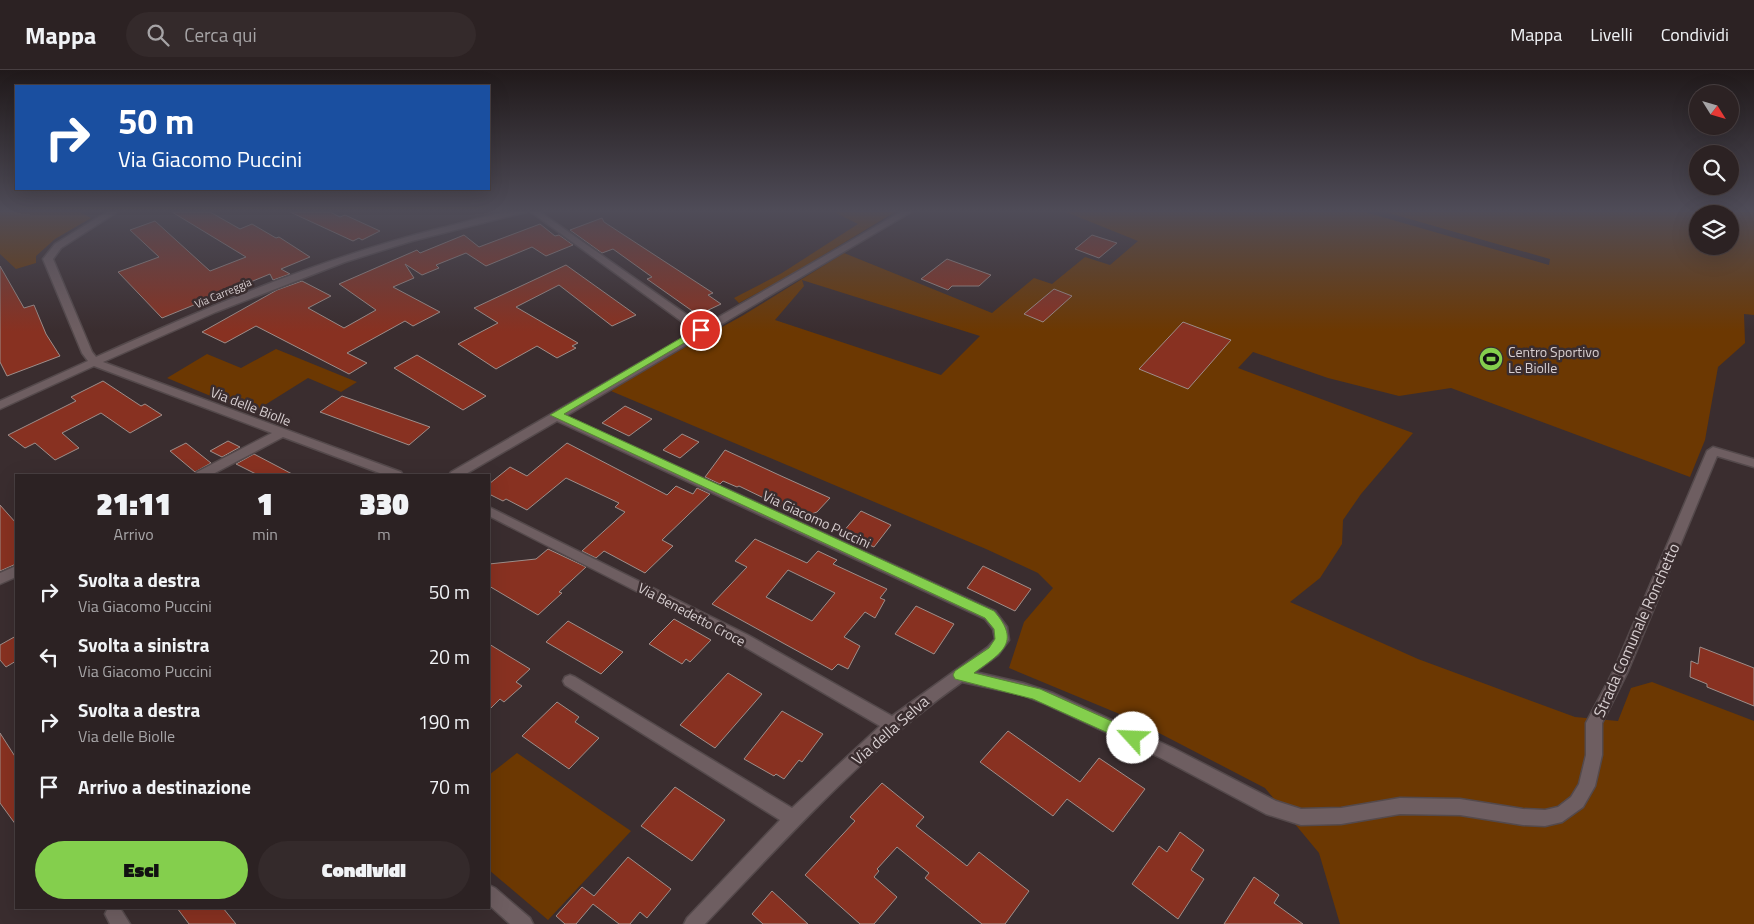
<!DOCTYPE html>
<html lang="it">
<head>
<meta charset="utf-8">
<style>
	body { margin:0; font-family:"Titillium Web",sans-serif; background:#342a2b; color:#f1f3f6; height:100vh; display:flex; flex-direction:column; font-size:19px; white-space:nowrap }
	* { box-sizing:border-box; margin:0 }
	p { font-size:16px; color:#a6a4a6 }
	.icon { flex:none; width:28px; height:28px; fill:none; stroke:currentColor; stroke-width:2; stroke-linecap:round; stroke-linejoin:round }
	.map { position:relative; flex:1; overflow:hidden }
	.panel { position:absolute; left:15px; top:404px; width:475px; height:435px; display:flex; flex-direction:column; background:#2c2223; border-radius:0px; box-shadow:0 5px 20px #0002,0 0 0 1px #483f41 }
	.panel>* { flex:none }
	.guide { position:absolute; left:15px; top:15px; width:475px; height:105px; border-radius:0px; box-shadow:0 5px 20px #0002,0 0 0 1px #483f41; background:#1a4fa0; color:#fff; overflow:hidden }
	.needle { width:32px; rotate:127deg }
	.buttons { position:absolute; left:1689px; top:15px; display:grid; gap:10px }
	.buttons a { display:grid; place-items:center; width:50px; height:50px; border-radius:50%; background:#2c2223; box-shadow:0 5px 20px #0002,0 0 0 1px #483f41; font-size:25px }
	.pin { position:absolute; display:grid; place-items:center; width:42px; height:42px; color:#fff; margin:-21px; border:2px solid #fff; border-radius:50%; box-shadow:0 1px 5px #0007 }
	.me { position:absolute; width:55px; margin:-28px; rotate:295deg; stroke-linejoin:round; filter:drop-shadow(0 0 4px #0008) }
	.turn { display:flex; align-items:center; gap:18px; height:105px; padding:0 20px; font-size:22px }
	.turn .icon { width:65px; height:65px; stroke-width:2.5 }
	.turn b { display:block; font-size:35px; line-height:42px }
	.eta { display:flex; justify-content:space-evenly; align-items:center; height:85px; text-align:center }
	.eta b { font-size:30px; font-weight:800; line-height:35px }
	.action { display:flex; gap:10px; margin-top:auto; padding:10px 20px }
	.action a { flex:1; height:58px; border-radius:30px; background:#84cf4d; color:#111; font-size:20px; font-weight:800; line-height:58px; text-align:center }
	.action a+a { background:#342a2b; color:#f1f3f6 }
	ul { padding:0; list-style:none }
	li { display:flex; align-items:center; gap:15px; height:65px; padding:0 20px }
	li div { flex:1 }
	li b { display:block; font-size:19px }
	li em { font-style:normal }
	header { display:flex; align-items:center; gap:30px; box-sizing:border-box; height:70px; padding:0 25px; background:#2c2223; border-bottom:1px solid #483f41 }
	header strong { font-size:24px }
	nav { display:flex; gap:28px; margin-inline-start:auto; font-size:18px }
	.search { width:350px; height:45px; background:#342a2b; display:flex; align-items:center; gap:12px; box-sizing:border-box; padding:0 18px; border-radius:28px; color:#a6a4a6; font-size:19px }
	.map>svg:first-child { display:block }
</style>
</head>
<body>
<header>
<strong>Mappa</strong>
<div class="search"><svg class="icon" aria-label="search" viewBox="0 0 24 24"><circle cx="10" cy="10" r="6"/><path d="M15 15l6 6"/></svg>Cerca qui</div>
<nav><a>Mappa</a><a>Livelli</a><a>Condividi</a></nav>
</header>
<div class="map">
<svg width="1754" height="854" viewBox="0 0 1754 854">
	<rect width="100%" height="100%" fill="#3a2d2f"/>
	<!-- green -->
	<g fill="#6c3802" fill-rule="evenodd">
		<polygon points="0,142 80,142 91,148 55,169 36,186 36,193 16,199 0,184"/>
		<polygon points="834,142 895,142 787,207 739,233 734,228 782,203 858,154"/>
		<path d="M 1066,142 L 1365,142 L 1549,195 L 1550,189 L 1385,142 L 1754,142 L 1754,245 L 1744,244 L 1745,273 L 1718,297 L 1705,370 L 1690,407 L 1451,318 L 1399,326 L 1328,308 L 1253,282 L 1238,298 L 1413,363 L 1361,424 L 1343,450 L 1342,474 L 1320,508 L 1290,532 L 1418,589 L 1575,647 L 1618,651 L 1631,618 L 1652,612 L 1754,651 L 1754,854 L 1340,854 L 1319,783 L 1265,718 L 1134,650 L 1009,598 L 1024,552 L 1053,518 L 1038,503 L 986,479 L 611,321 L 637,304 L 742,246 L 844,183 L 992,243 L 1034,208 L 1052,214 L 1085,187 L 1110,195 L 1138,171 ZM 1698,144 L 1730,144 L 1730,176 L 1698,176 ZM 802,210 L 980,266 L 941,305 L 775,250 L 804,216 Z"/>
		<polygon points="276,279 357,312 341,322 308,308 252,343 167,308 207,284 241,298"/>
		<polygon points="517,683 631,761 548,850 489,800 489,705"/>
	</g>
	<!-- building -->
	<g fill="#883121" stroke="#9e8e8a" fill-rule="evenodd">
		<polygon points="172,142 210,142 240,159 252,154 276,168 279,167 310,187 281,199 290,204 273,210 270,204 162,248 118,202 159,187 130,160 155,151 210,201 246,187"/>
		<polygon points="290,142 330,142 340,147 345,145 380,161 362,170 359,168 353,171"/>
		<polygon points="602,148 604,152 713,223 708,225 721,234 698,245 647,209 652,207 613,179 602,183 570,160"/>
		<polygon points="540,154 555,166 559,165 573,175 546,186 532,177 486,196 466,183 436,195 439,198 422,205 405,194 414,208 393,217 440,242 413,256 405,251 347,283 367,293 349,304 256,256 225,273 202,262 277,220 302,211 331,226 308,238 344,258 376,240 339,214 417,180 420,183 464,165 479,177"/>
		<polygon points="1092,165 1117,173 1099,188 1075,179"/>
		<polygon points="947,189 991,205 979,216 952,216 948,220 921,209"/>
		<polygon points="566,195 636,245 612,256 559,215 516,237 578,273 572,276 576,278 557,288 537,276 496,299 458,274 498,253 474,238"/>
		<polygon points="0,196 24,238 34,235 46,264 60,286 7,306 0,292"/>
		<polygon points="1054,219 1072,226 1043,252 1024,244"/>
		<polygon points="1183,252 1231,270 1188,319 1139,299"/>
		<polygon points="417,285 486,326 463,340 394,298"/>
		<polygon points="103,311 141,336 145,334 162,345 130,363 101,343 62,363 79,378 55,390 35,373 25,378 8,365 76,331 71,327"/>
		<polygon points="342,326 430,357 409,375 320,342"/>
		<polygon points="625,336 652,349 629,366 602,353"/>
		<polygon points="682,364 699,372 680,388 663,380"/>
		<polygon points="228,371 240,377 222,387 210,381"/>
		<polygon points="186,373 211,393 195,402 170,381"/>
		<polygon points="567,373 667,425 676,416 693,424 697,418 710,424 662,470 673,476 645,503 604,481 596,488 582,481 625,442 615,437 619,433 566,408 527,440 506,429 503,431 489,424 489,414 510,397 527,406"/>
		<polygon points="725,380 779,405 830,428 817,442 803,447 739,416 737,417 723,411 720,414 705,407"/>
		<polygon points="254,384 294,405 258,405 236,394"/>
		<polygon points="0,435 16,453 16,494 0,501"/>
		<polygon points="861,441 891,455 874,477 842,463"/>
		<path d="M 755,469 L 807,493 L 818,481 L 837,490 L 833,494 L 887,519 L 880,528 L 885,530 L 875,548 L 865,542 L 844,567 L 860,576 L 848,599 L 838,594 L 832,600 L 712,534 L 747,497 L 735,491 ZM 788,500 L 835,523 L 812,551 L 766,527 Z"/>
		<polygon points="548,479 586,497 559,522 562,523 538,545 489,516 489,494 536,489"/>
		<polygon points="983,496 1031,519 1015,541 967,518"/>
		<polygon points="916,536 954,554 934,584 895,564"/>
		<polygon points="674,549 711,570 690,592 686,589 682,594 649,574"/>
		<polygon points="568,551 623,582 601,604 546,572"/>
		<polygon points="16,566 16,591 6,597 0,590 0,575"/>
		<polygon points="489,574 530,599 516,612 522,616 504,632 500,629 489,640"/>
		<polygon points="1700,577 1754,598 1754,636 1707,617 1707,614 1690,607 1691,591 1698,594"/>
		<polygon points="728,603 762,624 715,678 680,655"/>
		<polygon points="557,632 579,647 575,652 599,668 569,699 522,666"/>
		<polygon points="782,641 823,664 802,692 799,690 784,709 776,704 774,706 744,689"/>
		<polygon points="1008,661 1080,712 1099,688 1145,719 1113,762 1067,729 1053,746 980,692"/>
		<polygon points="0,663 16,688 16,755 0,733"/>
		<polygon points="882,713 924,747 916,756 967,796 979,782 1029,821 1005,854 982,854 925,808 929,803 897,777 877,799 879,801 874,807 897,827 874,854 860,854 805,805 855,751 850,747"/>
		<polygon points="675,717 725,750 692,791 641,756"/>
		<polygon points="1180,762 1204,780 1191,800 1204,809 1178,849 1132,814 1159,776 1167,782"/>
		<polygon points="628,787 671,819 647,848 640,842 630,854 619,854 593,834 576,854 565,854 556,846 582,817 594,826"/>
		<polygon points="1254,807 1279,825 1274,833 1303,854 1224,854"/>
		<polygon points="772,821 808,854 763,854 752,844"/>
		<polygon points="177,838 223,838 236,854 189,854"/>
	</g>
	<g fill="none" stroke-linecap="round" stroke-linejoin="round">
		<!-- minor casing -->
		<g stroke="#54494b" stroke-width="3">
			<g id="minor">
				<path d="M 107,142 L 117,142 L 61,178 L 53,189 L 92,282 L 96,287 C 208,237 321,188 441,158 C 468,152 499,140 526,142 L 412,171 L 345,192 L 216,242 L 103,292 L 401,402 L 403,405 L 385,405 L 283,367 L 211,405 L 195,405 L 197,402 L 272,363 L 94,296 L 0,339 L 0,331 L 88,291 L 82,283 L 43,189 L 55,174 Z"/>
				<path d="M 531,142 L 540,142 L 703,256 L 901,142 L 911,142 L 566,346 L 995,541 L 1007,557 L 1009,570 L 998,585 L 975,602 L 1023,613 L 1053,623 L 1173,678 L 1276,731 L 1301,739 L 1341,738 L 1400,728 L 1460,729 L 1523,739 L 1545,740 L 1558,737 L 1571,727 L 1579,714 L 1586,685 L 1586,653 L 1614,600 L 1707,381 L 1713,377 L 1754,389 L 1754,397 L 1717,386 L 1628,601 L 1602,653 L 1602,685 L 1595,716 L 1583,737 L 1562,752 L 1545,756 L 1523,755 L 1460,745 L 1400,744 L 1341,754 L 1301,755 L 1266,744 L 1161,688 L 1043,633 L 1023,625 L 962,612 C 864,681 787,768 705,854 L 684,854 L 687,848 L 780,750 L 565,615 L 563,611 L 565,607 L 570,605 L 575,607 L 792,738 L 880,656 L 738,573 L 489,446 L 489,437 L 748,565 L 892,646 L 988,577 L 995,569 L 993,559 L 985,549 L 557,351 L 464,405 L 449,405 L 451,402 L 695,261 Z"/>
				<polygon points="16,496 16,507 0,514 0,503"/>
				<polygon points="489,815 495,818 530,848 533,854 510,854 489,835"/>
				<polygon points="108,838 120,838 130,854 110,854 105,844"/>
			</g>
		</g>
		<!-- minor -->
		<use href="#minor" fill="#6e5e61" fill-rule="evenodd"/>
	</g>
	<!-- sky -->
	<linearGradient id="sky" x2="0" y2="1"><stop stop-color="#20191a"/><stop offset="0.54" stop-color="#4f4c58"/><stop offset="1" stop-color="#4f4c58" stop-opacity="0"/></linearGradient>
	<rect width="1754" height="261" fill="url(#sky)"/>
	<!-- route -->
	<path fill="#84cf4d" stroke="#568732" d="M 698,258 L 706,260 L 564,344 L 994,541 C 1022,573 1001,583 974,603 L 1040,619 L 1138,663 L 1140,668 L 1138,672 L 1133,674 L 1128,672 L 1033,629 L 955,609 L 953,605 L 955,601 L 989,578 L 995,569 L 994,559 L 985,548 L 550,345 Z"/>
	<!-- icons -->
	<defs>
		<g id="stadium-disc" transform="scale(1.25)"><circle r="9.5" fill="#84cf4d" stroke="#3a2d2f"/><path d="M0-5a6.5 5 0 1 0 0 10a6.5 5 0 1 0 0-10ZM-3.5-1.8h7v3.6h-7Z" fill="#111"/></g>
	</defs>
	<g fill-rule="evenodd">
		<use href="#stadium-disc" x="1491" y="289"/>
	</g>
	<g text-anchor="middle" dominant-baseline="central" stroke-width="5" stroke-linejoin="round" paint-order="stroke">
		<!-- far-street labels -->
		<g font-size="11" fill="#d7ced0" stroke="#3a2d2f">
			<text transform="translate(223 223) rotate(-23)">Via Carreggia</text>
		</g>
		<!-- poi labels -->
		<g font-size="14" fill="#d7ced0" stroke="#3a2d2f" text-anchor="start">
			<text x="1508" y="281">Centro Sportivo<tspan x="1508" dy="16">Le Biolle</tspan></text>
		</g>
		<!-- street labels -->
		<g font-size="14" fill="#d7ced0" stroke="#3a2d2f">
			<text transform="translate(251 336) rotate(21)">Via delle Biolle</text>
			<text transform="translate(817 449) rotate(25)">Via Giacomo Puccini</text>
			<text transform="translate(692 544) rotate(28)">Via Benedetto Croce</text>
		</g>
		<!-- near-street labels -->
		<g font-size="16" fill="#d7ced0" stroke="#3a2d2f">
			<text transform="translate(1636 560) rotate(-66)">Strada Comunale Ronchetto</text>
			<text transform="translate(890 660) rotate(-41)">Via della Selva</text>
		</g>
	</g>
</svg>
<div class="buttons">
<a><svg class="needle" viewBox="-14 -14 28 28"><path d="M0-13l5 13h-10z" fill="#e53935"/><path d="M0 13l5-13h-10z" fill="#a6a4a6"/></svg></a>
<a><svg class="icon" aria-label="search" viewBox="0 0 24 24"><circle cx="10" cy="10" r="6"/><path d="M15 15l6 6"/></svg></a>
<a><svg class="icon" aria-label="layers" viewBox="0 0 24 24"><path d="M12 4l9 5-9 5-9-5zM3 14l9 5 9-5"/></svg></a>
</div>
<div class="pin" style="left:701px;top:260px;background:#d93025"><svg class="icon" aria-label="arrive" viewBox="0 0 24 24"><path d="M6 21V4h12l-3 4 3 4H6"/></svg></div>
<svg class="me" style="left:1133px;top:668px" viewBox="-20 -20 40 40"><circle r="19" fill="#fff"/><path d="M0-13L10 11 0 6-10 11z" fill="#84cf4d"/></svg>
<div class="guide">
<div class="turn"><svg class="icon" aria-label="right" viewBox="0 0 24 24"><path d="M7 20v-9h11M14 6l5 5-5 5"/></svg><div><b>50 m</b>Via Giacomo Puccini</div></div>
</div>
<section class="panel">
<div class="eta">
<div><b>21:11</b><p>Arrivo</p></div>
<div><b>1</b><p>min</p></div>
<div><b>330</b><p>m</p></div>
</div>
<ul>
<li><svg class="icon" aria-label="right" viewBox="0 0 24 24"><path d="M7 20v-9h11M14 6l5 5-5 5"/></svg><div><b>Svolta a destra</b><p>Via Giacomo Puccini</p></div><em>50 m</em></li>
<li><svg class="icon" aria-label="left" viewBox="0 0 24 24"><path d="M17 20v-9H6M10 6l-5 5 5 5"/></svg><div><b>Svolta a sinistra</b><p>Via Giacomo Puccini</p></div><em>20 m</em></li>
<li><svg class="icon" aria-label="right" viewBox="0 0 24 24"><path d="M7 20v-9h11M14 6l5 5-5 5"/></svg><div><b>Svolta a destra</b><p>Via delle Biolle</p></div><em>190 m</em></li>
<li><svg class="icon" aria-label="arrive" viewBox="0 0 24 24"><path d="M6 21V4h12l-3 4 3 4H6"/></svg><div><b>Arrivo a destinazione</b></div><em>70 m</em></li>
</ul>
<div class="action"><a>Esci</a><a>Condividi</a></div>
</section>
</div>
</body>
</html>
